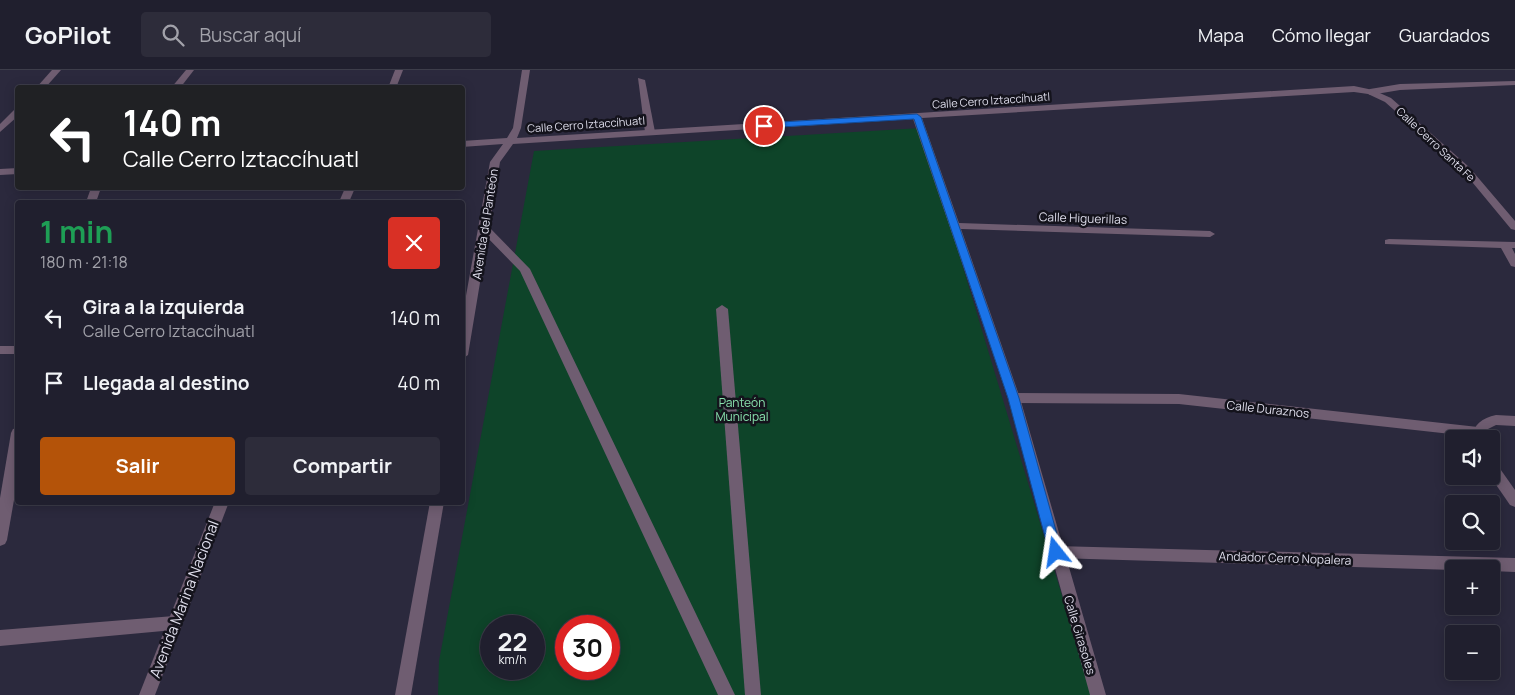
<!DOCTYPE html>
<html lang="es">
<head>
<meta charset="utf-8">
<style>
	body { margin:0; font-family:Manrope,sans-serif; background:#2d2c3a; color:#f1f3f6; height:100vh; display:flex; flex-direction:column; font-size:19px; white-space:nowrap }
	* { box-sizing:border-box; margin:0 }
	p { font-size:16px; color:#a2a2aa }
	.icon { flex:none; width:28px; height:28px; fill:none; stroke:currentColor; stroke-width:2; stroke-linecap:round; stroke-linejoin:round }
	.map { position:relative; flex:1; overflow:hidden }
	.details { position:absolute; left:15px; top:130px; width:450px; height:305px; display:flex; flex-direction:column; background:#201f2e; border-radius:5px; box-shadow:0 2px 12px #0003,0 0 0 1px #3d3d4a }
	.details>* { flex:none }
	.top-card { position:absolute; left:15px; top:15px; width:450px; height:105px; border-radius:5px; box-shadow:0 2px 12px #0003,0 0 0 1px #3d3d4a; background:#202124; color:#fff; overflow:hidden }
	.buttons { position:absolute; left:1445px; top:360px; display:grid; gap:10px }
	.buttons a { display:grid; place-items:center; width:55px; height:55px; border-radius:5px; background:#201f2e; box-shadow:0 2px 12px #0003,0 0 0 1px #3d3d4a; font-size:25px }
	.speed { position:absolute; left:480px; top:545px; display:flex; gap:10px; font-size:25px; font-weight:700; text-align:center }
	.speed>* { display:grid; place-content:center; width:65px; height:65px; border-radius:50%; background:#201f2e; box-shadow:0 2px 12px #0003,0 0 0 1px #3d3d4a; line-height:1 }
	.speed small { font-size:12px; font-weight:400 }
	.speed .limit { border:8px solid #d22; background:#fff; color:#111 }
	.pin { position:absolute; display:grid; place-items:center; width:42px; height:42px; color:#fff; margin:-21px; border:2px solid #fff; border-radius:50%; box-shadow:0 1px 5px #0007 }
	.me { position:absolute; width:55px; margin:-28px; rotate:345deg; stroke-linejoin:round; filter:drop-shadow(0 0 4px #0008) }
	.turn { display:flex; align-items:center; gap:18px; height:105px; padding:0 25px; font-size:22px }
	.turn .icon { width:65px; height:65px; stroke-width:2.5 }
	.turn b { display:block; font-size:35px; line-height:42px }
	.round { display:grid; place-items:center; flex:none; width:52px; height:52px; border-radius:5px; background:#2d2c3a }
	.overview { display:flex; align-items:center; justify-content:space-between; height:85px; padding:0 25px }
	h1 { font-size:30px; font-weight:700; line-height:38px; color:#1e9e55 }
	.button { display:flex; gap:10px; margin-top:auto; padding:10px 25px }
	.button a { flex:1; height:58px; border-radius:5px; background:#b45309; color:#fff; font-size:20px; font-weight:700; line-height:58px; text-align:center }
	.button a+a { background:#2d2c3a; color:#f1f3f6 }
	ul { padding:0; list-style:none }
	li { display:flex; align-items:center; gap:15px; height:65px; padding:0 25px }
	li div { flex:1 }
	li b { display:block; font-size:19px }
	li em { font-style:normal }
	header { display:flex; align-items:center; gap:30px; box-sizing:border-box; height:70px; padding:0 25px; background:#201f2e; border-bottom:1px solid #3d3d4a }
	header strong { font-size:24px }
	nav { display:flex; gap:28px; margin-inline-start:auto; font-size:18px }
	.search { width:350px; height:45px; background:#2d2c3a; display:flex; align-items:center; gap:12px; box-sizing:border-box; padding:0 18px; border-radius:5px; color:#a2a2aa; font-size:19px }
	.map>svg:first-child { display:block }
</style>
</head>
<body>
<header>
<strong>GoPilot</strong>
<div class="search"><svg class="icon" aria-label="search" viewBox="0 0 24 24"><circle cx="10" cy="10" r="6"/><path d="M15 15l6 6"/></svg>Buscar aquí</div>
<nav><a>Mapa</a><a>Cómo llegar</a><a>Guardados</a></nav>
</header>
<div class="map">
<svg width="1515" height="625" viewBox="0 0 1515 625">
	<rect width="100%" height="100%" fill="#2b293d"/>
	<!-- green -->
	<path fill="#0e4429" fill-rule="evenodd" d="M 921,58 L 1092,625 L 438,625 L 439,591 L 534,81 ZM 491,556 L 534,556 L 534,599 L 491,599 ZM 566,556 L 609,556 L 609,599 L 566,599 Z"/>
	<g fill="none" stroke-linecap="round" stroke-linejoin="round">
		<!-- service -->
		<g fill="#6f5d71" fill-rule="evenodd">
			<polygon points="485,156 489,157 530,199 735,625 718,625 520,201 481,161 481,157"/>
			<polygon points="722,235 728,239 761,625 745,625 716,239"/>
		</g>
		<!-- pedestrian -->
		<g fill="#6f5d71" fill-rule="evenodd">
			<polygon points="638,8 645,10 655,62 650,65 645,62"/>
			<polygon points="1515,11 1515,15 1400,20 1370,25 1366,22 1370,19 1400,14"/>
			<polygon points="1014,323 1179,324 1478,357 1483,358 1485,362 1483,366 1478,367 1179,334 1014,333 1010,331 1008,328 1010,325"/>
			<polygon points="1056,476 1515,488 1515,502 1491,501 1491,499 1454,500 1056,488 1051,487 1049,482 1051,477"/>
		</g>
		<!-- minor -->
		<g fill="#6f5d71" fill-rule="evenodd">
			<polygon points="52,0 61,0 45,18 36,18"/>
			<polygon points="186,0 194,0 180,18 171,18"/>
			<polygon points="522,0 530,0 521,58 517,68 1354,16 1373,20 1391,28 1469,97 1515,151 1515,160 1511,159 1463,101 1385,32 1368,24 1354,22 922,48 959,153 1210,161 1215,164 1210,167 961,159 1020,328 1106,625 1090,625 1008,328 913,49 513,74 500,92 468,285 462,289 462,248 490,92 503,74 462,77 462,71 507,68 513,58"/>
			<polygon points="15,39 18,39 18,46 0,62 0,54"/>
			<polygon points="18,98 18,104 0,105 0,99"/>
			<polygon points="91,118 101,118 96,132 86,132"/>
			<polygon points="1389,169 1515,172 1515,178 1512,178 1515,184 1515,197 1511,196 1501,178 1385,174 1385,170"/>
			<rect x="0" y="276" width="18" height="8"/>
			<path d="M 1496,345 L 1515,346 L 1515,356 L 1496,355 L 1486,360 L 1485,369 L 1471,369 C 1474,354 1482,348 1496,345 Z"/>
			<polygon points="18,358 18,407 7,470 5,474 0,476 0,428 11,363 13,359"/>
			<polygon points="1491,392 1496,393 1515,420 1515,437 1510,435 1490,406"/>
			<polygon points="430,432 444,432 411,625 395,625"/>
			<polygon points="174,546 180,548 182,553 180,558 174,560 0,576 0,560"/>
		</g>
		<!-- tertiary -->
		<g fill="#6f5d71" fill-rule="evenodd">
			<polygon points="395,0 403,0 396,18 388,18"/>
			<polygon points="345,118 355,118 349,132 339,132"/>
			<polygon points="215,432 229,432 155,625 139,625"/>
		</g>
	</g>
	<!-- route -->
	<polygon fill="#1a73e8" stroke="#114b97" points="917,44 921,47 1019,328 1062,482 1060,486 1051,486 1049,482 1008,328 914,49 764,58 760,56 764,53"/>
	<g text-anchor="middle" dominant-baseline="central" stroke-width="5" stroke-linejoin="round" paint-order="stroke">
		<!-- far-street labels -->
		<g font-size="11" fill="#dfdeec" stroke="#14131c">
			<text transform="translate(991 30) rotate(-4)">Calle Cerro Iztaccíhuatl</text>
			<text transform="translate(586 54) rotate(-4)">Calle Cerro Iztaccíhuatl</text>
			<text transform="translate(1436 74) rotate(43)">Calle Cerro Santa Fe</text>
		</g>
		<!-- street labels -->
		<g font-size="12" fill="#dfdeec" stroke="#14131c">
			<text transform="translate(1083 148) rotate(2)">Calle Higuerillas</text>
			<text transform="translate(485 154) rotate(-81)">Avenida del Panteón</text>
			<text transform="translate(1268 339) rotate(6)">Calle Duraznos</text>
			<text transform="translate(1285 488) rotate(2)">Andador Cerro Nopalera</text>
			<text transform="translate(1080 565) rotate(73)">Calle Girasoles</text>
		</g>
		<!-- park labels -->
		<g font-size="12" fill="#88e1ad" stroke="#14131c">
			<text x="742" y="332">Panteón<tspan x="742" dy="14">Municipal</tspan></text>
		</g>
		<!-- near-street labels -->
		<g font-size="15" fill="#dfdeec" stroke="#14131c">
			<text transform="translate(184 529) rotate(-69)">Avenida Marina Nacional</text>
		</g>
	</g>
</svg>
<div class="buttons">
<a><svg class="icon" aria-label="sound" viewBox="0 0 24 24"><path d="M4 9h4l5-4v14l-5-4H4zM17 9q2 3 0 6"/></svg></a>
<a><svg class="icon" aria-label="search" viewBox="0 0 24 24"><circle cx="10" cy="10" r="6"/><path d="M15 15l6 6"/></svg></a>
<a>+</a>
<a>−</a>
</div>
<div class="speed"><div>22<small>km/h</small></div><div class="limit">30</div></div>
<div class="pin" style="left:764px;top:56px;background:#d93025"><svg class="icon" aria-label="arrive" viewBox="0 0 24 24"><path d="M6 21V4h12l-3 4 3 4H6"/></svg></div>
<svg class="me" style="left:1056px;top:482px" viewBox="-20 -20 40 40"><path d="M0-17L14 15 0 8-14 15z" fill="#1a73e8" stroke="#fff" stroke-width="4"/></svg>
<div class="top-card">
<div class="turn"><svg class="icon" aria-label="left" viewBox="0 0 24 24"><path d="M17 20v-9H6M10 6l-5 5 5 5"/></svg><div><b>140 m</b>Calle Cerro Iztaccíhuatl</div></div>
</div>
<section class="details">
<div class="overview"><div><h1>1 min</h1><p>180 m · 21:18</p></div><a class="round" style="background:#d93025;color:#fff"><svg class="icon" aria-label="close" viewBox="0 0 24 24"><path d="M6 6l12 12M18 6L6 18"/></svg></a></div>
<ul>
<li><svg class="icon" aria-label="left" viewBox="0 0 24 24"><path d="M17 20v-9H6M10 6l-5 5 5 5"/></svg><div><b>Gira a la izquierda</b><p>Calle Cerro Iztaccíhuatl</p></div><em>140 m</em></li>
<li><svg class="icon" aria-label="arrive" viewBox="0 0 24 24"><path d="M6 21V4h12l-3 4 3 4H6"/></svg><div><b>Llegada al destino</b></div><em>40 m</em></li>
</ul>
<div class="button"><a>Salir</a><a>Compartir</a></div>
</section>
</div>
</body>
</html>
